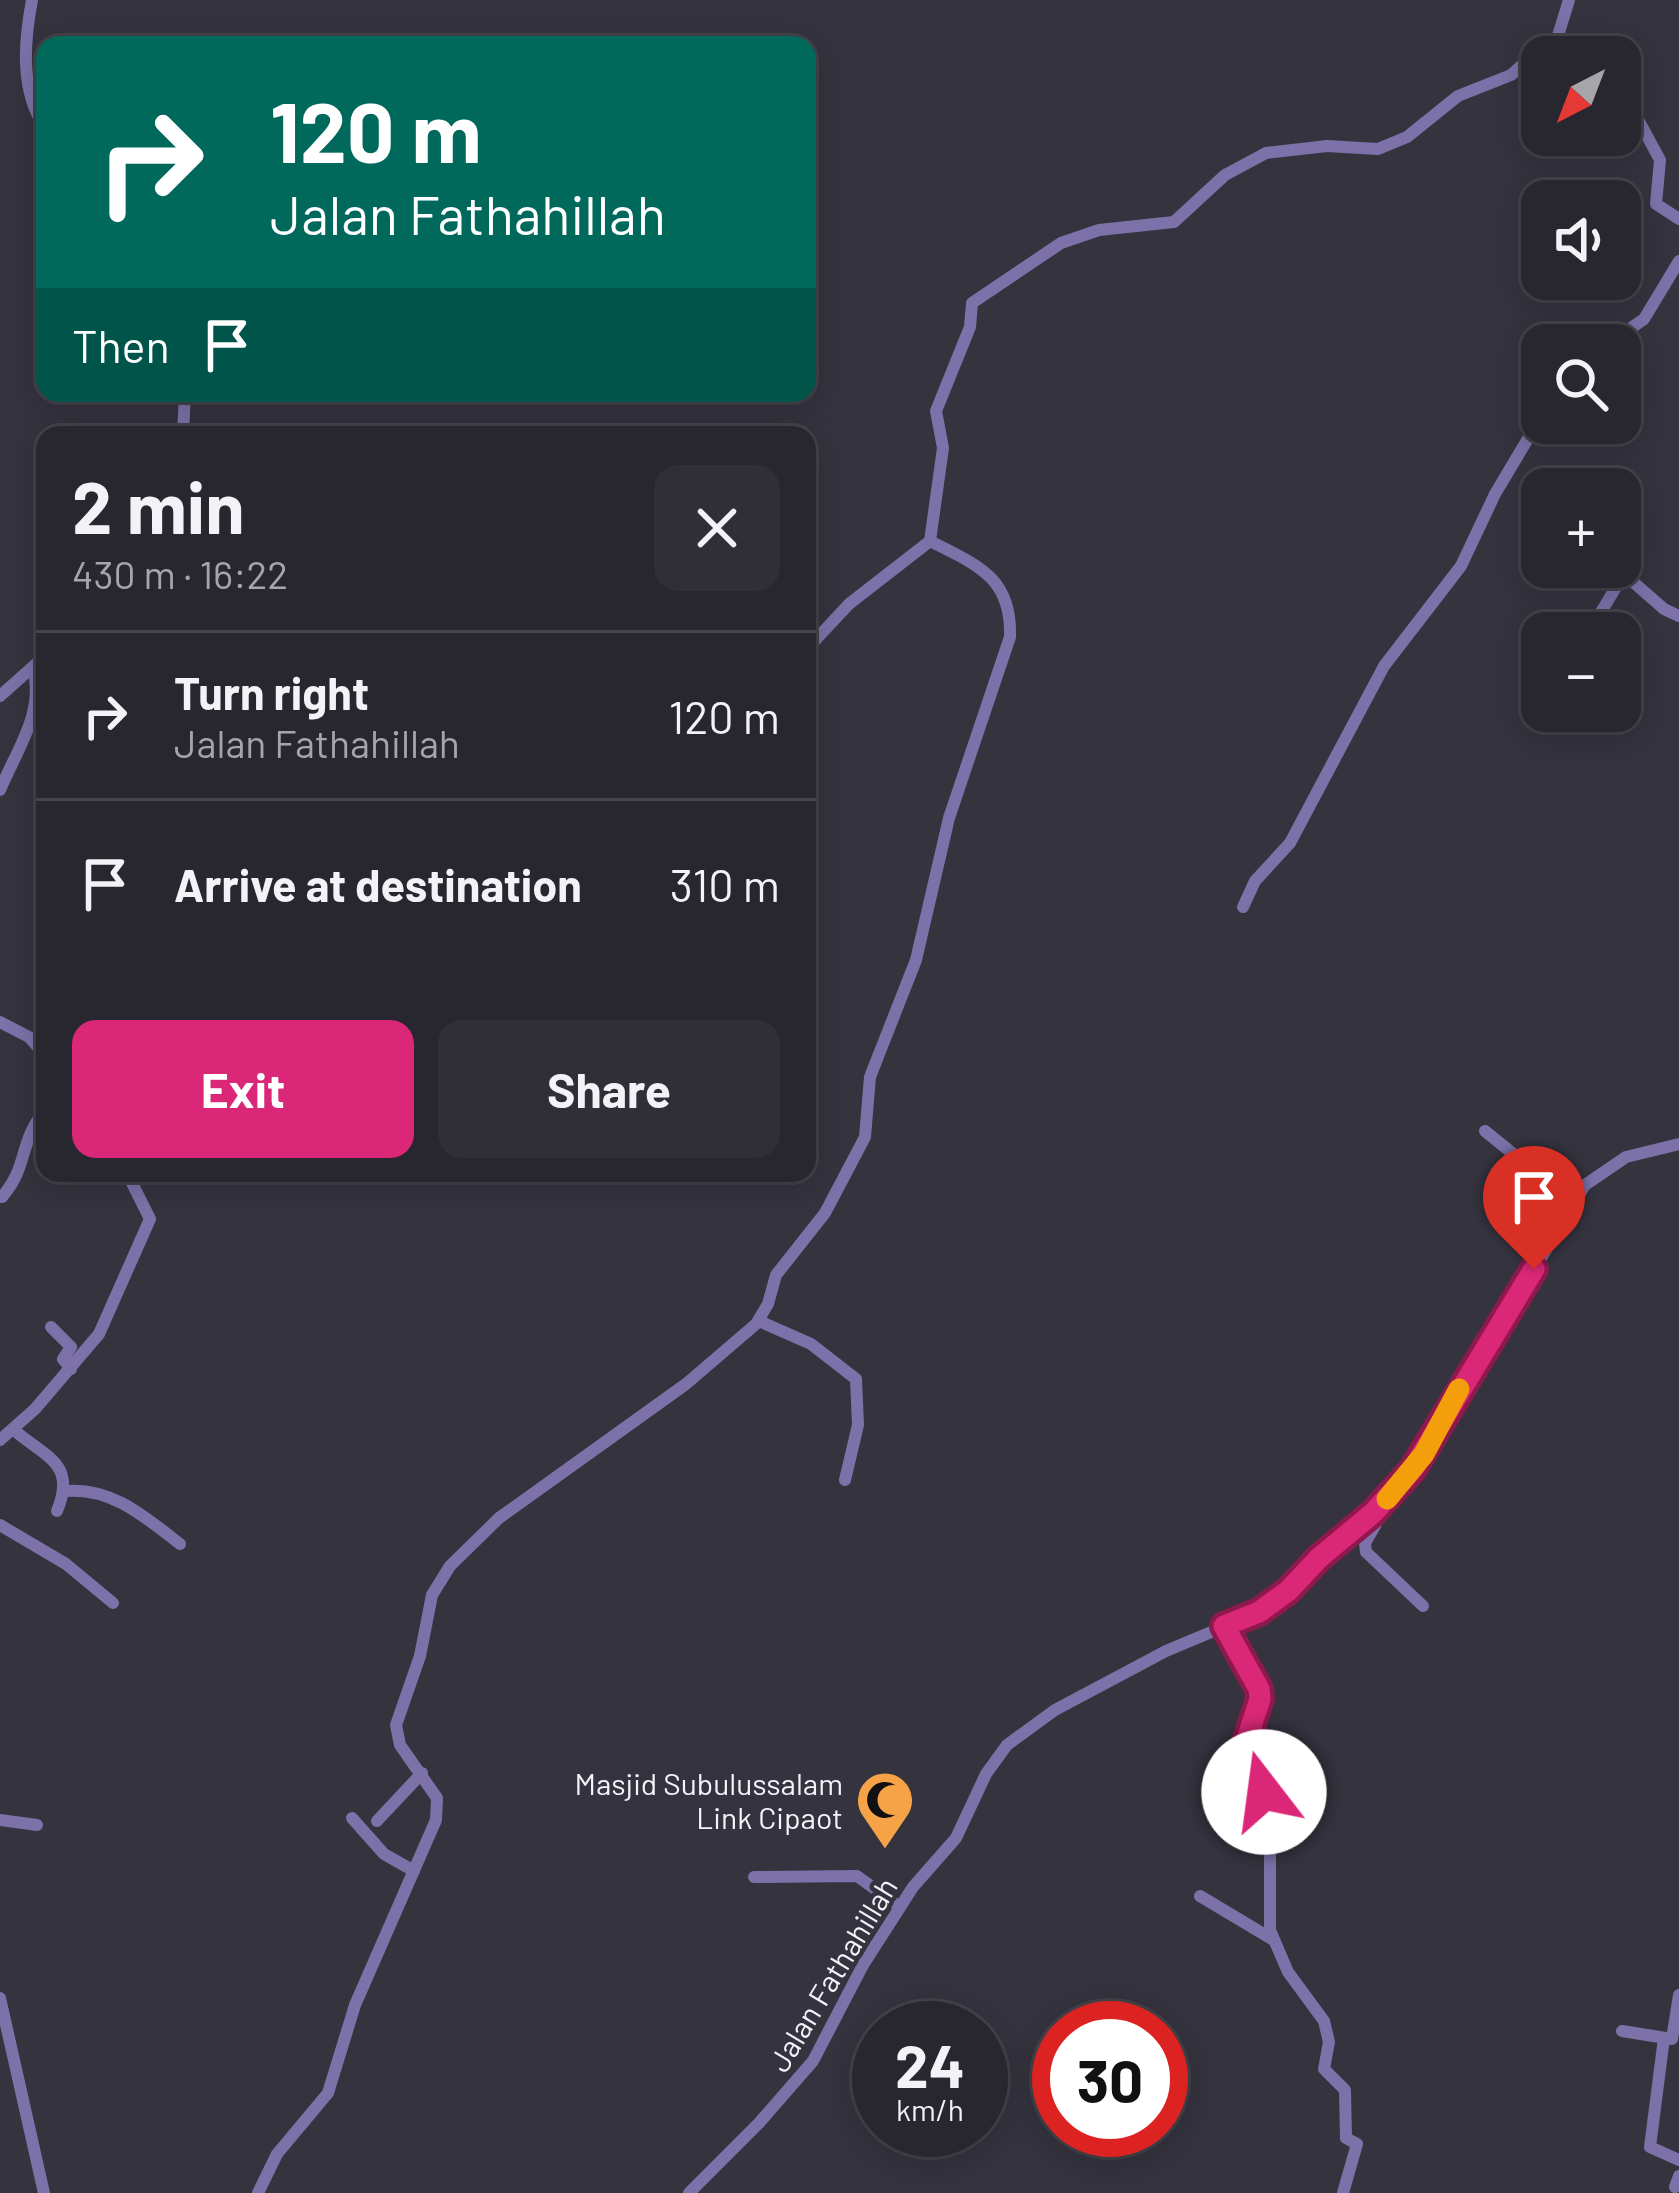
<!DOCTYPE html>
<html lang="en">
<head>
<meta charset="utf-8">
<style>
	body { margin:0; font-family:Barlow,sans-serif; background:#302e36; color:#f1f3f6; height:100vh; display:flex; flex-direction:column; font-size:45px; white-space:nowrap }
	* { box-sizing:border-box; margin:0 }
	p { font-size:39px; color:#a5a5aa }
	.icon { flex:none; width:66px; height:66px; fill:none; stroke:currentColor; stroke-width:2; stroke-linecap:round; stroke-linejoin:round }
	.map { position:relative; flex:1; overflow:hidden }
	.sheet { position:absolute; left:36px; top:426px; width:780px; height:756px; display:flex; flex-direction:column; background:#28262e; border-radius:24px; box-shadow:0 6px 30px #0003,0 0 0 3px #44434a }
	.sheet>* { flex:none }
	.guide { position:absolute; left:36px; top:36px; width:780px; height:366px; border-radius:24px; box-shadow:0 6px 30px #0003,0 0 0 3px #44434a; background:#00695c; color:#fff; overflow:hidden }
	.needle { width:78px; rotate:222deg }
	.tools { position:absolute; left:1521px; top:36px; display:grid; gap:24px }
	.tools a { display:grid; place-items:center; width:120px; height:120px; border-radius:24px; background:#28262e; box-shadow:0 6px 30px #0003,0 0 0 3px #44434a; font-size:60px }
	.speed { position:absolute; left:852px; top:2001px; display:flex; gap:24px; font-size:60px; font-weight:700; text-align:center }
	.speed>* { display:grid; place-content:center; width:156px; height:156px; border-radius:50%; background:#28262e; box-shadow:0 6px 30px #0003,0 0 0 3px #44434a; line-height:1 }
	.speed small { font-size:30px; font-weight:400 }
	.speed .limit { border:18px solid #d22; background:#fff; color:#111 }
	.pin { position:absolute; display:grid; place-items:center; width:102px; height:102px; color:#fff; margin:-123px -51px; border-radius:50% 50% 50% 0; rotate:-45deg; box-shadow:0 0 12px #0007 }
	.pin .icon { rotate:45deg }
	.me { position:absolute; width:132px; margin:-66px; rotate:345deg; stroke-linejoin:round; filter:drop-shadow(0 0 9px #0008) }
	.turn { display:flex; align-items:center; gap:42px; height:252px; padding:0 36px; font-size:54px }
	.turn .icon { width:156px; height:156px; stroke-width:2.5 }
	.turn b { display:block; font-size:84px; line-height:102px }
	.then { display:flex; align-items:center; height:114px; padding:0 36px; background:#0003; gap:24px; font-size:45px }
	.round { display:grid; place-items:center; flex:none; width:126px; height:126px; border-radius:24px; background:#302e36 }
	.head { display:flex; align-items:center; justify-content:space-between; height:204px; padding:0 36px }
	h1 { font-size:72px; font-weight:700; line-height:90px }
	.action { display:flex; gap:24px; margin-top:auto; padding:24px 36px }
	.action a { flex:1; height:138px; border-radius:24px; background:#db2777; color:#fff; font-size:48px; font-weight:700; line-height:138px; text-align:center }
	.action a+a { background:#302e36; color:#f1f3f6 }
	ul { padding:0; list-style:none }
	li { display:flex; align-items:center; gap:36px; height:168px; padding:0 36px; border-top:3px solid #44434a }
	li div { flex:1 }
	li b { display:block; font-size:45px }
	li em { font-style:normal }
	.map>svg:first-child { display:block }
</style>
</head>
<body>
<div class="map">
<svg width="1679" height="2193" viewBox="0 0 1679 2193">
	<rect width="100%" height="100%" fill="#35333e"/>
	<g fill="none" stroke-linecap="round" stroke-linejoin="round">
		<!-- minor -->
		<g stroke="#7c72a9" stroke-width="12">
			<path d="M 32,0 C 24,43 20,90 45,128"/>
			<polyline points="1557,39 1569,0"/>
			<polyline points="1620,86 1660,160 1656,204 1679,219"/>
			<polyline points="1607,345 1644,319 1679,261"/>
			<polyline points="183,435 185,393"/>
			<polyline points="1595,622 1624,574 1664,609 1679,616"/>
			<polyline points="807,649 849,604 930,541 943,448 936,411 970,327 972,303 1061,243 1099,230 1174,222 1225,175 1266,153 1327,146 1378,149 1407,137 1458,96 1511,75 1550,40 1576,45 1595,57"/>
			<polyline points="0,696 45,656"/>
			<path d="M 0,790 C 17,749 45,713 33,667"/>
			<polyline points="1243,907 1255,881 1290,843 1384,666 1461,566 1495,494 1542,415"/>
			<polyline points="0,1022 29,1037 45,1055"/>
			<polyline points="1485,1131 1517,1157 1566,1212"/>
			<polyline points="288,1173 307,1175"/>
			<path d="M 2,1197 C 29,1166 18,1143 45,1110"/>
			<polyline points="759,1321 811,1344 856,1379 858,1425 845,1480"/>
			<polyline points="51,1327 71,1347 63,1359 71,1369"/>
			<path d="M 14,1430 C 45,1457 77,1463 57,1511"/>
			<polyline points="0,1440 35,1409 99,1334 150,1219 127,1173"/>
			<path d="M 66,1491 C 112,1487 145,1517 180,1544"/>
			<polyline points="1373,1513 1376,1524 1365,1543 1366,1552 1423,1606"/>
			<polyline points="0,1525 66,1564 113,1603"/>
			<polyline points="1224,1626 1260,1694 1247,1739 1270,1828 1270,1930 1288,1972 1324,2021 1329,2042 1324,2069 1345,2090 1346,2138 1357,2144 1343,2193"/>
			<polyline points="352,1818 384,1854 414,1871"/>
			<polyline points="0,1820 37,1825"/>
			<polyline points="377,1821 422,1773"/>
			<polyline points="754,1877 857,1876 900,1907"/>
			<polyline points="1200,1896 1272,1939"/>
			<polyline points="0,1998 44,2193"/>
			<polyline points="1622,2031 1672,2039 1679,1995"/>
			<polyline points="1664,2038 1650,2147 1679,2160"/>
			<polyline points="1675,2187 1679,2176"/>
			<path d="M 258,2193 L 277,2154 L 328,2093 L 355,2005 L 436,1820 L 437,1798 L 400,1745 L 396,1725 L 420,1656 L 432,1595 L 450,1566 L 499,1518 L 686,1384 L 756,1324 L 768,1304 L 776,1275 L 825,1213 L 865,1137 L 870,1077 L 916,960 L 949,818 L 1010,637 C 1012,577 977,565 930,541"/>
			<polyline points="689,2193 759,2123 813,2061 863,1965 913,1887 956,1838 986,1774 1007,1745 1055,1710 1166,1651 1259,1612 1344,1541 1401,1483 1423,1454 1585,1185 1626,1157 1679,1144"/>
		</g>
	</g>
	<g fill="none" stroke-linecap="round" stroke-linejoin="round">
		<!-- route casing -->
		<g stroke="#8e194d" stroke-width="30">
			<polyline id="route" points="1264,1792 1247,1739 1260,1699 1259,1689 1224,1626 1259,1612 1288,1591 1319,1558 1373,1513 1413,1469 1534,1269"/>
		</g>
		<!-- route -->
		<use href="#route" stroke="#db2777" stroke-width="21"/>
		<!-- slow -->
		<polyline stroke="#f59e0b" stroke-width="21" points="1387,1499 1424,1454 1459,1389"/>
	</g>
	<!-- icons -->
	<defs>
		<g id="mosque-pin" transform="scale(3)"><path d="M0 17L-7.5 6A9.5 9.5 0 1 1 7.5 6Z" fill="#f5a346" stroke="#35333e"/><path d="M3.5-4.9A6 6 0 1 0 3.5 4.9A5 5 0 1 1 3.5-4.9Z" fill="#111"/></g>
	</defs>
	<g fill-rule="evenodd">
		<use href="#mosque-pin" x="885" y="1800"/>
	</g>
	<g text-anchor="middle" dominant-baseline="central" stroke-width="9" stroke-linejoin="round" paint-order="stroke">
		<!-- poi labels -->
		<g font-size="30" fill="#f4f3fb" stroke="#35333e" text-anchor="end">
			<text x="843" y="1783">Masjid Subulussalam<tspan x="843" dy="34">Link Cipaot</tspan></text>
		</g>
		<!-- street labels -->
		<g font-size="30" fill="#f4f3fb" stroke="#35333e">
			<text transform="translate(832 1974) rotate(-59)">Jalan Fathahillah</text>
		</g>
	</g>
</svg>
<div class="tools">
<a><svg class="needle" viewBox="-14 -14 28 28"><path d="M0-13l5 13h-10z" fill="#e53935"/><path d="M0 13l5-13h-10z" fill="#a5a5aa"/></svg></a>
<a><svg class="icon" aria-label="sound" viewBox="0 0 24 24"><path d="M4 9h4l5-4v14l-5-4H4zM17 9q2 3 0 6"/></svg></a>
<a><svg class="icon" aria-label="search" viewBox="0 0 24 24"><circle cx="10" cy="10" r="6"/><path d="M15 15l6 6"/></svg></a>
<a>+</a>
<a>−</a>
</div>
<div class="speed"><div>24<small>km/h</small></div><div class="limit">30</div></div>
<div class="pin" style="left:1534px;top:1269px;background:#d93025"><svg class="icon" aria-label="arrive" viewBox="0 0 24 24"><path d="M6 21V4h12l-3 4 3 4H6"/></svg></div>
<svg class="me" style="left:1264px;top:1792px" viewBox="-20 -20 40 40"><circle r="19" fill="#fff"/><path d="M0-13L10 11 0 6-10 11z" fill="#db2777"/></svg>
<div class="guide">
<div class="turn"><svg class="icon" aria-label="right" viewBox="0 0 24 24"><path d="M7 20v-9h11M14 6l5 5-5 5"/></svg><div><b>120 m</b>Jalan Fathahillah</div></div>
<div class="then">Then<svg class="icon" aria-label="arrive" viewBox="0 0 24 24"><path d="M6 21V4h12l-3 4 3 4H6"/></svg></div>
</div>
<section class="sheet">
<div class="head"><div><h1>2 min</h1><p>430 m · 16:22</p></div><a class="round"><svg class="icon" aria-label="close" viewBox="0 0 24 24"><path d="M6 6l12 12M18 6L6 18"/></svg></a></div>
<ul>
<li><svg class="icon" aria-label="right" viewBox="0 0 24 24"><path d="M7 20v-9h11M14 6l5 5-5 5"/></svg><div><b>Turn right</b><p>Jalan Fathahillah</p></div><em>120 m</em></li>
<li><svg class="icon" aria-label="arrive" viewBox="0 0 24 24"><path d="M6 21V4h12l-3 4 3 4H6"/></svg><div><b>Arrive at destination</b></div><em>310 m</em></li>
</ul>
<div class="action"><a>Exit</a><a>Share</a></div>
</section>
</div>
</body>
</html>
